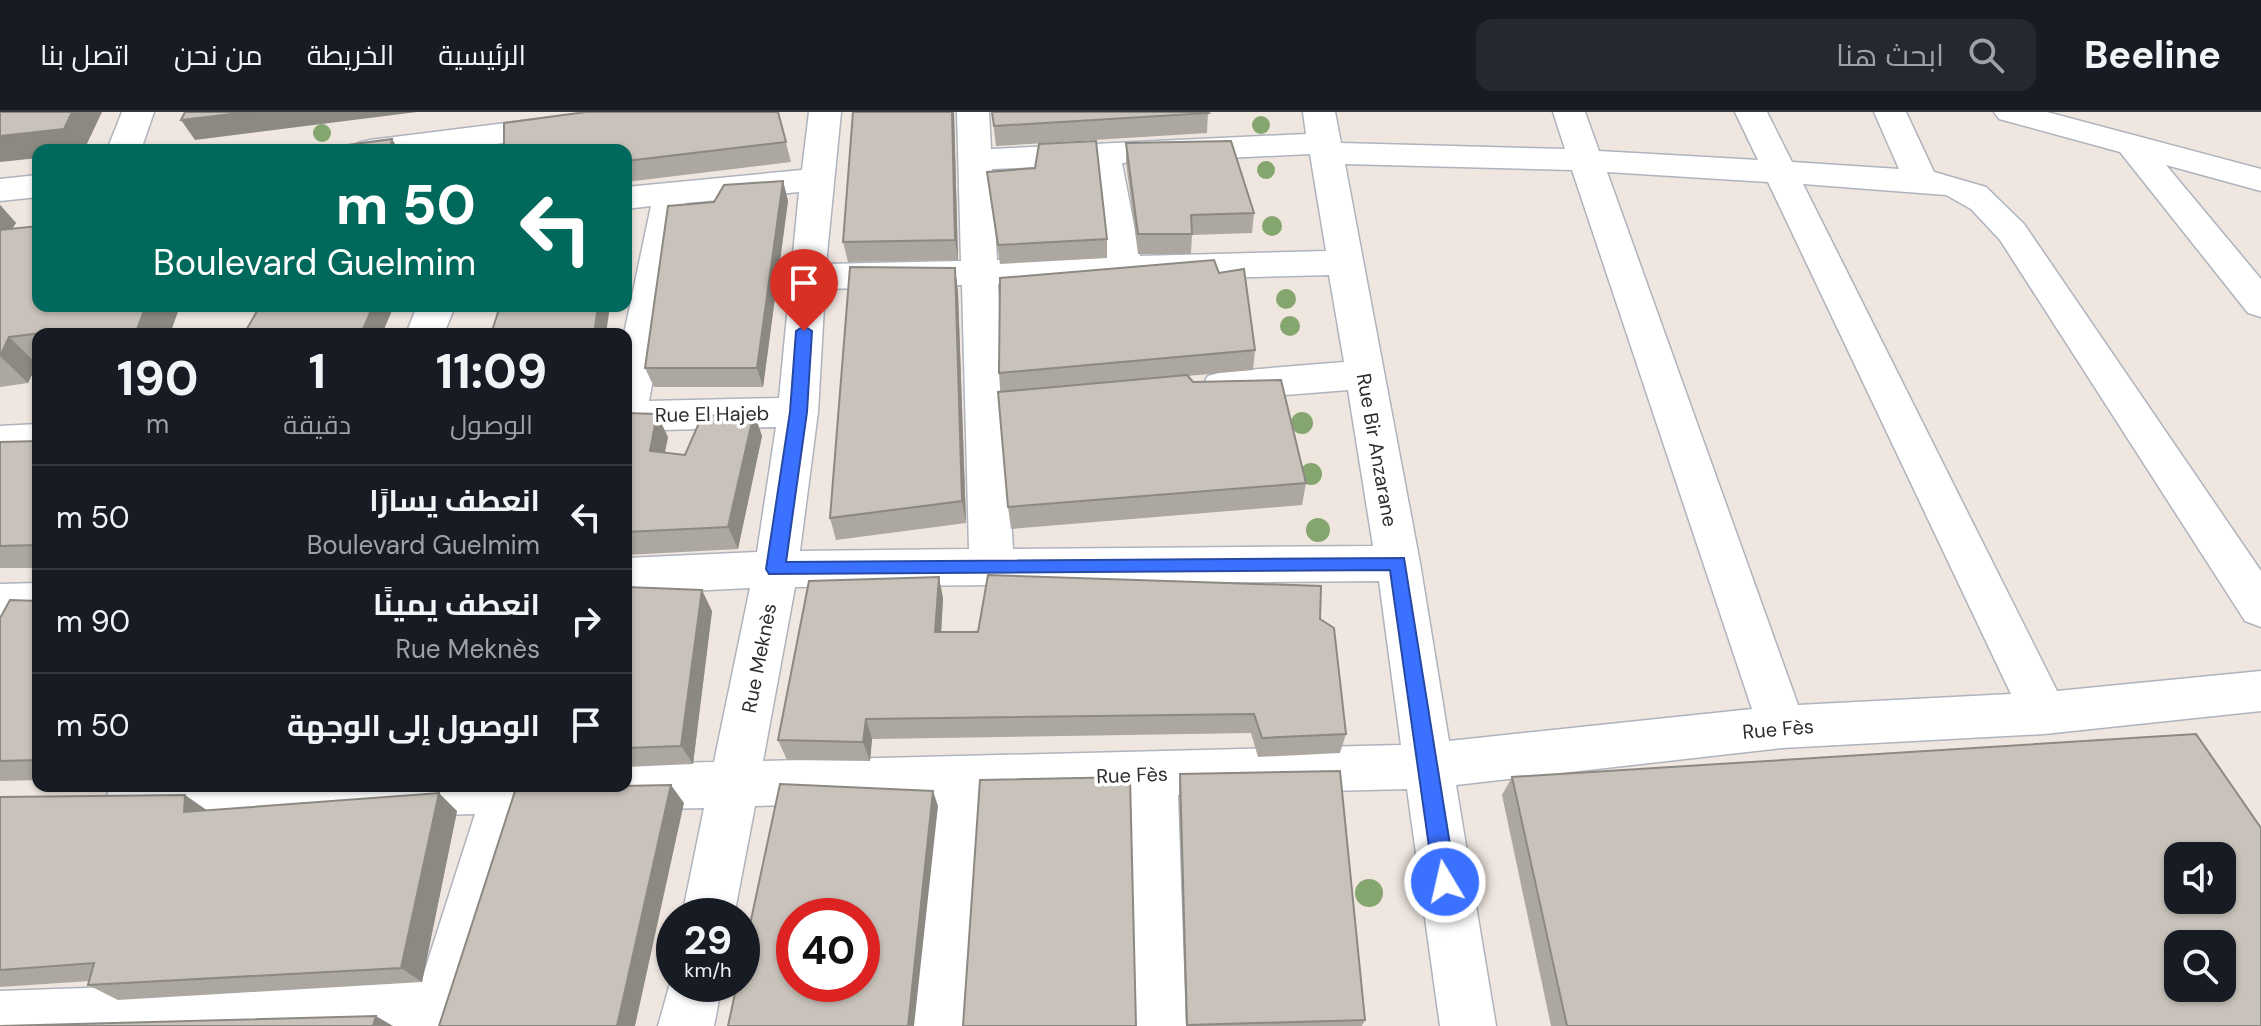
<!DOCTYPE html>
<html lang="ar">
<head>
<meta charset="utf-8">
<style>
	body { margin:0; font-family:"DM Sans",Cairo,sans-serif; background:#242831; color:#f1f3f6; direction:rtl; height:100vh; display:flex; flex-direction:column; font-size:30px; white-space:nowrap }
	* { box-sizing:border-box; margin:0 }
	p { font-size:26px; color:#9ea1a6 }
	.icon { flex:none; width:44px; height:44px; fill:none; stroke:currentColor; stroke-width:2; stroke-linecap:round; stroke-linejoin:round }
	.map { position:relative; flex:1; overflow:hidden; direction:ltr }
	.drawer { position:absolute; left:32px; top:216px; width:600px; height:464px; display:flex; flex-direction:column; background:#171b24; border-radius:16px; box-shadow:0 2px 6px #0004; direction:rtl }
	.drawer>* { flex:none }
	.guide { position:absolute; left:32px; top:32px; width:600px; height:168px; border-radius:16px; box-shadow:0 2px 6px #0004; direction:rtl; background:#00695c; color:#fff; overflow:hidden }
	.buttons { position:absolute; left:2164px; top:730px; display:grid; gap:16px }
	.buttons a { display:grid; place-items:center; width:72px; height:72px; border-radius:16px; background:#171b24; box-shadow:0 2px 6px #0004; font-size:40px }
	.speed { position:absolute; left:656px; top:786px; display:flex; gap:16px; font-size:40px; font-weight:700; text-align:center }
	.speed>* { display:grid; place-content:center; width:104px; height:104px; border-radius:50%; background:#171b24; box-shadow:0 2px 6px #0004; line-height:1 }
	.speed small { font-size:20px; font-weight:400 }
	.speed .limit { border:12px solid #d22; background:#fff; color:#111 }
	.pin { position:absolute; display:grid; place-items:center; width:68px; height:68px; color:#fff; margin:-82px -34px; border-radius:50% 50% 50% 0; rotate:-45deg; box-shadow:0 0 8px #0007 }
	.pin .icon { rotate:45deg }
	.me { position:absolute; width:88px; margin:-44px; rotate:351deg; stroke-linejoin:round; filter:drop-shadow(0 0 6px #0008) }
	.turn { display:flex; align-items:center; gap:28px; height:168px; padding:0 24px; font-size:36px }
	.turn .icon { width:104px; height:104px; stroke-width:2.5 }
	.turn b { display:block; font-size:56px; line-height:68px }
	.eta { display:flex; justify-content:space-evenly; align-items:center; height:136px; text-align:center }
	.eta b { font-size:48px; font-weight:700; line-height:56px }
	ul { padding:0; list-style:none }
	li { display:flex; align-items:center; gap:24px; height:104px; padding:0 24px; border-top:2px solid #363941 }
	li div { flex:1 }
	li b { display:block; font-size:30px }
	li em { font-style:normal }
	header { display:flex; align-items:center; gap:48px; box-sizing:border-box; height:112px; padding:0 40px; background:#171b24; border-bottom:2px solid #363941 }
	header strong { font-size:38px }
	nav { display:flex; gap:44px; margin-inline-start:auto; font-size:28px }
	.search { width:560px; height:72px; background:#242831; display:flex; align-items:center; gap:20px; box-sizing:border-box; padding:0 28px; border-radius:16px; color:#9ea1a6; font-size:30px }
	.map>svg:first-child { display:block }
</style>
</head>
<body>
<header>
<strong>Beeline</strong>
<div class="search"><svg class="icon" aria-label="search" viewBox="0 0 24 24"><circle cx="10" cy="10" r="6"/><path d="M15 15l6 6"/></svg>ابحث هنا</div>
<nav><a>الرئيسية</a><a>الخريطة</a><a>من نحن</a><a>اتصل بنا</a></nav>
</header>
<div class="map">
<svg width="2261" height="914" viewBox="0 0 2261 914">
	<rect width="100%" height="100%" fill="#efe6df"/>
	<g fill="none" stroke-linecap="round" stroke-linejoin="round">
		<!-- minor casing -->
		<g stroke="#aeb3bd" stroke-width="3">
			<g id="minor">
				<polygon points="122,0 154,0 141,38 107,38"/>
				<polygon points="593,0 686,0 681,7 670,10 449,38 353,38 358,31 370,28"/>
				<path d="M 809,0 L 841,0 L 826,152 L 961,149 L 957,0 L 989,0 L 991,37 L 1306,22 L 1303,0 L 1335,0 L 1341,31 L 1565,37 L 1553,0 L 1585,0 L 1599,39 L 1758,48 L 1735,0 L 1767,0 L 1792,50 L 1899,57 L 1874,0 L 1906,0 L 1934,60 L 1986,75 L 2024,112 L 2261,459 L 2261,515 L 2245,509 L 2000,128 L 1971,97 L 1946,83 L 1803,72 L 2057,579 L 2261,559 L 2261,599 L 2044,622 L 1782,636 L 1456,673 L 1496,914 L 1440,914 L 1407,677 L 1178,683 L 1186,914 L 1130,914 L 1129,684 L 985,688 L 963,914 L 907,914 L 935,689 L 755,694 L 734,804 L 682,804 L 704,696 L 525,700 L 463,914 L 0,914 L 0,879 L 423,864 L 475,702 L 130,711 L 112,704 L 105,688 L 111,674 L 626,674 L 626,652 L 714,650 L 750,476 L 626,482 L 626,446 L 757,440 L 776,315 L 626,319 L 624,222 L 651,94 L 626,97 L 626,75 L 802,58 ZM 1310,42 L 1326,139 L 1140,144 L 1122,51 ZM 1345,52 L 1572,58 L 1752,597 L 1449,629 L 1420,451 ZM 1089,53 L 1104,145 L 997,148 L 992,57 ZM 1607,60 L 1768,70 L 2011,582 L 1798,593 ZM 799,80 L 779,286 L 649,289 L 686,91 ZM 1329,163 L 1344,250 L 1222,260 L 1208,264 L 1202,274 L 1208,284 L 1222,288 L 1348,278 L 1373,434 L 1013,437 L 998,172 ZM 962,173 L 969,437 L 800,439 L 818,300 L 825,177 ZM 1379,469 L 1401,633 L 763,649 L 795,475 Z"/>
				<polygon points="1994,0 2047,0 2261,57 2261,79 2166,53 2261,167 2261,205 2248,201 2120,40 1999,7"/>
				<polygon points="38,63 38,85 0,89 0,67"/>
				<polygon points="417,194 455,194 444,222 406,222"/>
				<polygon points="38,312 38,342 0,344 0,314"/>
				<polygon points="38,471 38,507 0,508 0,472"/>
				<polygon points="674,857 674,872 722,872 714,914 658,914"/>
			</g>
		</g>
		<!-- minor -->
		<use href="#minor" fill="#fff" fill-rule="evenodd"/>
	</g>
	<!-- trees -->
	<g fill="#86a670">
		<circle cx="1261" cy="13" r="9"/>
		<circle cx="322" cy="21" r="9"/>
		<circle cx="1266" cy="58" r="9"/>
		<circle cx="1272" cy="114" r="10"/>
		<circle cx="1286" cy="187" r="10"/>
		<circle cx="1290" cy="214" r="10"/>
		<circle cx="1302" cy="311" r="11"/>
		<circle cx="1311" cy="362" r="11"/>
		<circle cx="1318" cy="418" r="12"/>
		<circle cx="1369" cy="781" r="14"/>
	</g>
	<!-- wall -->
	<g fill="#aca7a0">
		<polygon points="778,0 791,50 626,70 626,38"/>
		<polygon points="853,0 954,0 958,148 848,150 843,130"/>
		<polygon points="992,0 1208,0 1207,21 996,34"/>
		<polygon points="1126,31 1254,101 1252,121 1192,123 1191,142 1138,142 1126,51"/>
		<polygon points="987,60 1107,127 1107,146 1000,152"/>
		<polygon points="783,69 788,89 763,275 654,275 645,256 714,90"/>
		<polygon points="0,93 16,111 12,117 170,222 38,222 38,252 37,252 28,271 0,275"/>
		<polygon points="955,156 958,180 966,411 836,428 830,406"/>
		<polygon points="1219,161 1255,238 1253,258 1187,264 1193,270 1306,371 1302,393 1011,417 1008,395 999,261"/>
		<polygon points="626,301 668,325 665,341 685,343 754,301 762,324 738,437 626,443"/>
		<polygon points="38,329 38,456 0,456 0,330"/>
		<polygon points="626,475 712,499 693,652 626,655"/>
		<polygon points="943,486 941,520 1320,507 1346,622 1340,641 1258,645 1251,621 872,627 870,649 787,648 778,628"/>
		<polygon points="38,489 38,668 0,669 0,506"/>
		<polygon points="1180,662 1365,908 1362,914 1186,914 1179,677"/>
		<polygon points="1512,665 2261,914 1551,914 1502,683"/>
		<polygon points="0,685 206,698 457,699 422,870 118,888 88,873 89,869 0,875"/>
	</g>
	<!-- shaded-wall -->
	<g fill="#8c8882">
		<polygon points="72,0 102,0 84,38 38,38 38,46 0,50 0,24"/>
		<polygon points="248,0 417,0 195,28 181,8"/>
		<polygon points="952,0 954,0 958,148 955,128"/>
		<polygon points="392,27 399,38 390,38"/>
		<polygon points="783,69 788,89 763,275 757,256"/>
		<polygon points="0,93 16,111 0,134"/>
		<polygon points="955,156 958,180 966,411 962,389"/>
		<polygon points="146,194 180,194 170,222 135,222"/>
		<polygon points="373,194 394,194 382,222 361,222"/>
		<polygon points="598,194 610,194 606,222 594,222"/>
		<polygon points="9,225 37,252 28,271 0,244"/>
		<polygon points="754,301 762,324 738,437 728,415"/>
		<polygon points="657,302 668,325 660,361 650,339"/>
		<polygon points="939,465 943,486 940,541 935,520"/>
		<polygon points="702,478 712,499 693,652 681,634"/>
		<polygon points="866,607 872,627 870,649 863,630"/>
		<polygon points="671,673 684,691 635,914 617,914"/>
		<polygon points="933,679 938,694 914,914 908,914"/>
		<polygon points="439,681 457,699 422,870 401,856"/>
		<polygon points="185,683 211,701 184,700"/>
		<polygon points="376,904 393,914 373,914"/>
	</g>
	<!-- building -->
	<g fill="#c8c2ba" stroke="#8c8882" stroke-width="2" fill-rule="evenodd">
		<polygon points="0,0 72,0 64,17 0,24"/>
		<polygon points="185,0 248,0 181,8"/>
		<polygon points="586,0 778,0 786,30 626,49 626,38 504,38 504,11"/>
		<polygon points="853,0 952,0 955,128 843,130"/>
		<polygon points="992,0 1208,0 1209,1 994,14"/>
		<polygon points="392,27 390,38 310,38"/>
		<polygon points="1096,29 1107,127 998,133 987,60 1035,56 1039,32"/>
		<polygon points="1231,29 1254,101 1191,103 1192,122 1138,122 1126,31"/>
		<polygon points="414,37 440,37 439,38"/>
		<polygon points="783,69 757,256 645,256 668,94 714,90 724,73"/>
		<polygon points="38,114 38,194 146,194 135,222 65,222 67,218 9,225 0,244 0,118"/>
		<polygon points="1214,148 1219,161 1244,157 1255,238 999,261 1000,166"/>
		<polygon points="850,155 955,156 962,389 830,406"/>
		<polygon points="260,194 373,194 361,222 244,222"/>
		<polygon points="500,194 598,194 594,222 491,222"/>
		<polygon points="1187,263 1193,270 1281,268 1306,371 1008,395 998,280"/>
		<polygon points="626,301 657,302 650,339 685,343 702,304 754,301 728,415 626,420"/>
		<polygon points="38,329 38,433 0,434 0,330"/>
		<polygon points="988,463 1321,474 1320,507 1334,516 1346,622 1262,626 1254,602 866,607 863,630 778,628 809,469 939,465 935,520 978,520"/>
		<polygon points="626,475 702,478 681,634 626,636"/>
		<polygon points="10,488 38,489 38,648 0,649 0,506"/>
		<path d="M 2196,622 L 2261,716 L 2261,914 L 1567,914 L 1512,665 ZM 2178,744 L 2222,744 L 2222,788 L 2178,788 ZM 2178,832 L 2222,832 L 2222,876 L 2178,876 Z"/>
		<polygon points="1340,659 1365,908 1187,913 1180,662"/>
		<polygon points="1130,665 1136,914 963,914 980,668"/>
		<path d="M 780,672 L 933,679 L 908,914 L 728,914 L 737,872 L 742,872 L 742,850 ZM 794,804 L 862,804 L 862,872 L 794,872 Z"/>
		<polygon points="671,673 617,914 439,914 516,676"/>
		<polygon points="439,681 401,856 88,873 94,851 0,858 0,685 185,683 184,700"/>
		<polygon points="376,904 373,914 0,914"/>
	</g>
	<!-- route -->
	<polygon fill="#3b71ff" stroke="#2649a6" stroke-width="2" points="804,214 812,219 807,300 786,450 1404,446 1456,770 1452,777 1445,780 1437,777 1434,770 1390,458 769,462 766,457 790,300 796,219"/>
	<g text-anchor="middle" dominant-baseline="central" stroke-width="7" stroke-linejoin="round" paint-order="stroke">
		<!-- street labels -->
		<g font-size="20" fill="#2d2d2d" stroke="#fff">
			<text transform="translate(712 302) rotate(-1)">Rue El Hajeb</text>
			<text transform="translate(1377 338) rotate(80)">Rue Bir Anzarane</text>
			<text transform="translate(759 546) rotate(-79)">Rue Meknès</text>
			<text transform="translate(1778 617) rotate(-5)">Rue Fès</text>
			<text transform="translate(1132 663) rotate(-2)">Rue Fès</text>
		</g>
	</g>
</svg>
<div class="buttons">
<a><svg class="icon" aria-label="sound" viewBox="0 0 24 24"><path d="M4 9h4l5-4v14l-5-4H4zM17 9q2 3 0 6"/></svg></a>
<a><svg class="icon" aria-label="search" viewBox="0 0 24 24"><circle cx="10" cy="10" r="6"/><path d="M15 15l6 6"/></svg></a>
</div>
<div class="speed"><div>29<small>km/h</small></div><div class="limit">40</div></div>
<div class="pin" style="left:804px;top:219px;background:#d93025"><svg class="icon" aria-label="arrive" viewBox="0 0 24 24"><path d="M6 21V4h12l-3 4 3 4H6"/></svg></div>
<svg class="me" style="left:1445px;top:770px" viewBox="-20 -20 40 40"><circle r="17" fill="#3b71ff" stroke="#fff" stroke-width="3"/><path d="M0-11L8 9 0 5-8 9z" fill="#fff"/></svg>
<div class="guide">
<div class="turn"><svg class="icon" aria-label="left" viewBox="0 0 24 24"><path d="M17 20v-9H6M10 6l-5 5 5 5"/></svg><div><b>50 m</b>Boulevard Guelmim</div></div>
</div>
<section class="drawer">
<div class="eta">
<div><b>11:09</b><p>الوصول</p></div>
<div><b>1</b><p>دقيقة</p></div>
<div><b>190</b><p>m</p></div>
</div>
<ul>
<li><svg class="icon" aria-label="left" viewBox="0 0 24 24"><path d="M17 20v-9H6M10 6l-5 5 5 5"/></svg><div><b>انعطف يسارًا</b><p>Boulevard Guelmim</p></div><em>50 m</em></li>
<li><svg class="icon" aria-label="right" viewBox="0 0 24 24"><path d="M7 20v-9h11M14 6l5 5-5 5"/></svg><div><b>انعطف يمينًا</b><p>Rue Meknès</p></div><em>90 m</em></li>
<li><svg class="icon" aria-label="arrive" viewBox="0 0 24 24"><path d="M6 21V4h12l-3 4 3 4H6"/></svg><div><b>الوصول إلى الوجهة</b></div><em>50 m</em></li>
</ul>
</section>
</div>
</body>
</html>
